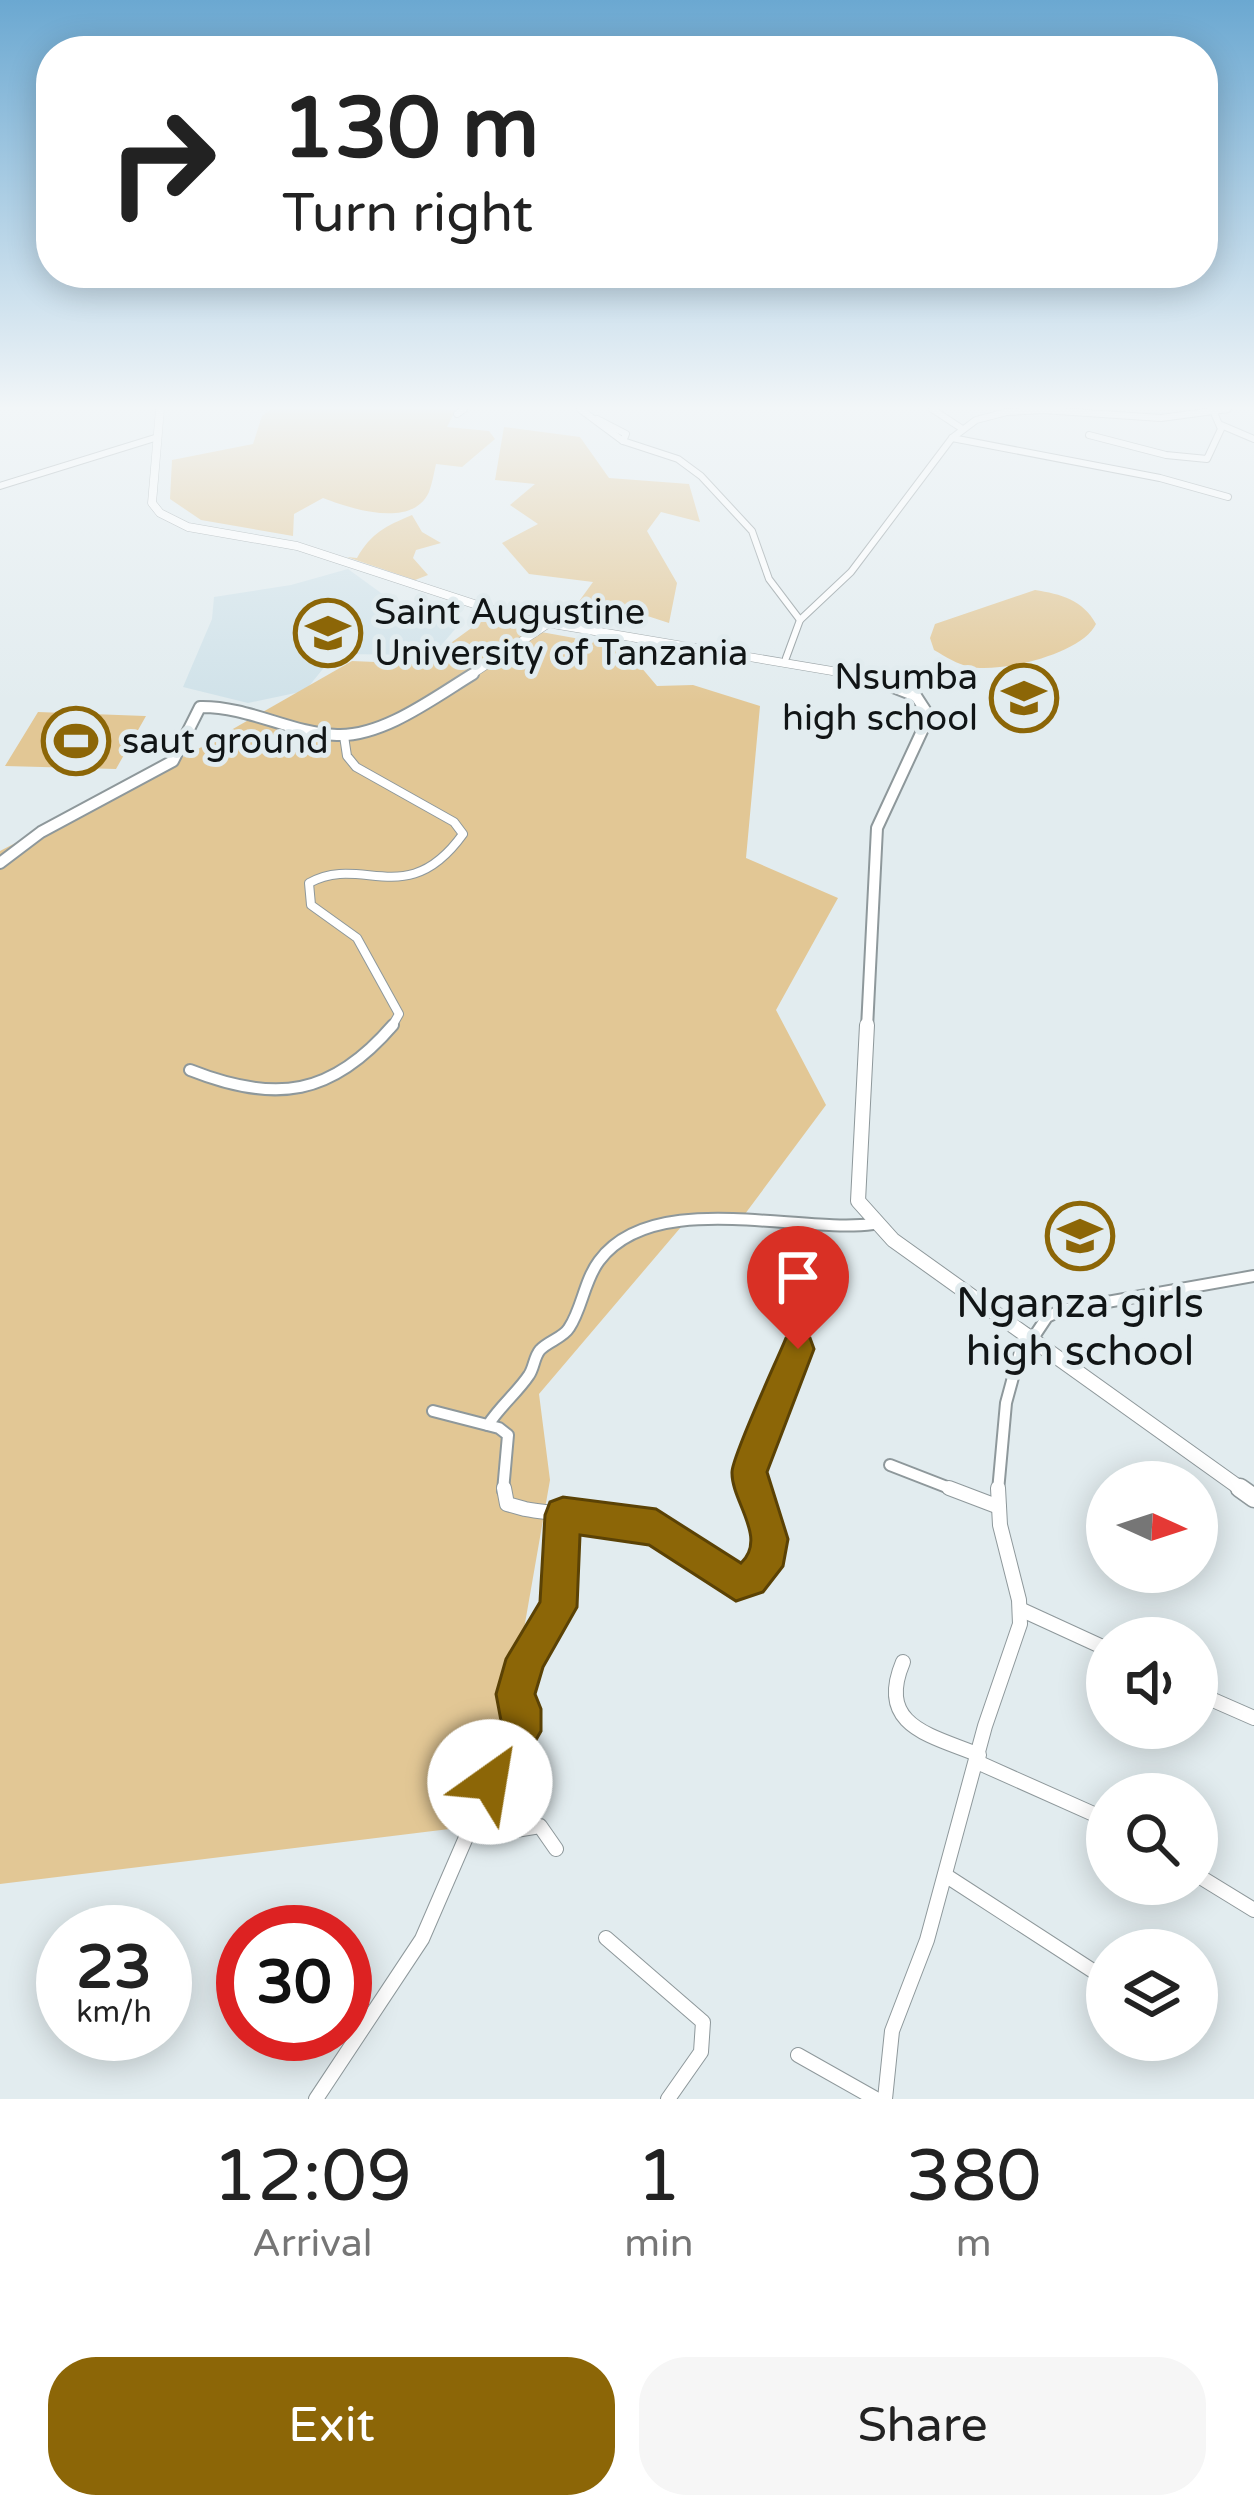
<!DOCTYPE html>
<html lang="en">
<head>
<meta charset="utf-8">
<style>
	body { margin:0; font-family:"Varela Round",sans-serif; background:#f6f6f6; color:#222; height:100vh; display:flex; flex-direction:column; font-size:45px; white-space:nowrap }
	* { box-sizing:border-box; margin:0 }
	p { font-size:39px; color:#767676 }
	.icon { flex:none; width:66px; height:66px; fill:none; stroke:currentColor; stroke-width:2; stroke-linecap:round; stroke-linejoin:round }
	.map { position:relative; height:2099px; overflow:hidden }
	.drawer { display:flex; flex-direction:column; background:#fff; flex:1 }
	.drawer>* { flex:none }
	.banner { position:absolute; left:36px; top:36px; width:1182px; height:252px; border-radius:48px; box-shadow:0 6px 30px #0003; background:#fff; color:#222; overflow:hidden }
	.needle { width:78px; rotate:93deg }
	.fabs { position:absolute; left:1086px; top:1461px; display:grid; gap:24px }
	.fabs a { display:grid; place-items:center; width:132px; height:132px; border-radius:50%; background:#fff; box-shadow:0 6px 30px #0003; font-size:60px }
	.speed { position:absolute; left:36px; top:1905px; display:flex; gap:24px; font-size:60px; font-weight:700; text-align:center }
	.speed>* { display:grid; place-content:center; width:156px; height:156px; border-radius:50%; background:#fff; box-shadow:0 6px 30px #0003; line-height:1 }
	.speed small { font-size:30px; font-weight:400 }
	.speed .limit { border:18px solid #d22; background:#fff; color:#111 }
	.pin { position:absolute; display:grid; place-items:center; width:102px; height:102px; color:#fff; margin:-123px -51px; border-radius:50% 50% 50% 0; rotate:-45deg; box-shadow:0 0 12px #0007 }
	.pin .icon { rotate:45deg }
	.me { position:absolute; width:132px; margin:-66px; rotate:32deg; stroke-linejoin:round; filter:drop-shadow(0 0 9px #0008) }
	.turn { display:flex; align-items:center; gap:42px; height:252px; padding:0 48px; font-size:54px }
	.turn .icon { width:156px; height:156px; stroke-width:2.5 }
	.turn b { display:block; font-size:84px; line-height:102px }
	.eta { display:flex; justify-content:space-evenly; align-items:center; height:204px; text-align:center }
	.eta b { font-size:72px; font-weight:600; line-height:84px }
	.button { display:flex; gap:24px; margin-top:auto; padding:24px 48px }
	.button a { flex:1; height:138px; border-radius:48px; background:#8c6607; color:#fff; font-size:48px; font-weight:600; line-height:138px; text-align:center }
	.button a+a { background:#f6f6f6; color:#222 }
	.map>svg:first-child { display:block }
</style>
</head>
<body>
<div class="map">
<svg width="1254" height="2099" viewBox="0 0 1254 2099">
	<rect width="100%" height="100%" fill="#e2ecef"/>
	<!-- built -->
	<polygon fill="#d0e2e9" points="348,569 381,593 456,628 433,655 335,654 305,691 248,703 183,687 212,619 214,597 291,585"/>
	<!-- green -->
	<g fill="#e2c795">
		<path d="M 271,409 L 443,409 L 455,411 L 447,427 L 489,431 L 495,439 L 462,467 L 436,464 C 434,473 432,484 429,492 C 412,529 352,509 323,498 L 294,514 L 293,536 L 201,520 L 170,499 L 172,460 L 253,444 L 262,416 Z"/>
		<polygon points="504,427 580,437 609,478 689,484 700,522 661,512 647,531 677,583 669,623 629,610 597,624 572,611 593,582 529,574 502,543 538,524 510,505 535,484 495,480"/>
		<path d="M 412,515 L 422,532 L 441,543 L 416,550 L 413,558 L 428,575 L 415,580 L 347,557 L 357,558 C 371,533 386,526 412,515 Z"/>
		<path d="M 1035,590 C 1061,594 1083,600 1096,624 C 1082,654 1001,673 970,667 C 957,664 946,657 934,650 L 930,638 L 935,624 Z"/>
		<polygon points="481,621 624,647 657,686 693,685 760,706 746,858 838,898 776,1010 826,1105 742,1218 681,1227 539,1394 550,1480 490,1824 0,1884 0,851 198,749 352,661 422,664"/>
		<polygon points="38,712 145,716 146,716 116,769 5,766"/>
	</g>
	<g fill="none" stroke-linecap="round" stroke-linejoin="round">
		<!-- street-far3 casing -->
		<g stroke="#8e989b" stroke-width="8">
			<g id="street-far3">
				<polyline points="580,409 623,441 678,459 701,476 752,531 769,579 800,620"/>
				<polyline points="932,409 961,428"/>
				<polyline points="457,414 464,409"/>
				<polyline points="597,419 626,434 623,441"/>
				<polyline points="1221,425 1254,439"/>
				<polyline points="1089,435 1166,455 1207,459 1221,429 1215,415"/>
				<polyline points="952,438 1160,478 1228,497"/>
				<polyline points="0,486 158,437"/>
				<polyline points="786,658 800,620 851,572 952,438 976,420 1007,412 1043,410 1161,418 1228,409"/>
			</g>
		</g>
		<!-- street-far2 casing -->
		<g stroke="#8e989b" stroke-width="10">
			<path id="street-far2" d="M 344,736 L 347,756 L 356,767 L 454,822 L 463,834 C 407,912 362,853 309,883 L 311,905 L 357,938 L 399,1014 L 391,1028"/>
		</g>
		<!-- street-far1 casing -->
		<g stroke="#8e989b" stroke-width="14">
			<g id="street-far1">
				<path d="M 190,1070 C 276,1104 332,1096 393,1025"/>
				<polyline points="1033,1338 1047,1317 1062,1310 1254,1276"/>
				<polyline points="433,1411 499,1428 508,1435 503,1491"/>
				<path d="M 488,1425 C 500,1406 517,1393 529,1375 C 534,1368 534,1357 540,1350 C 548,1341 563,1338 569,1328 C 582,1309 584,1281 599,1261 C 653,1188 797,1234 873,1224"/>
				<polyline points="890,1465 957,1491"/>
				<path d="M 752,1491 C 743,1443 780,1392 798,1349"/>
				<polyline points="998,1491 1006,1403 1025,1333"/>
			</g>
		</g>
		<!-- street casing -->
		<g stroke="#8e989b" stroke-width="16">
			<g id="street">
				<path d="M 504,1488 L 507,1504 L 525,1509 C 570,1518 624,1512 665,1531 C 695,1545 711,1574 743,1583 C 781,1556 762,1526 751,1488"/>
				<polyline points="949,1488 999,1507"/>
				<polyline points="1022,1610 1107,1649"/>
				<path d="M 903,1662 C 876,1726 930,1735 979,1755"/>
				<polyline points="1197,1693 1254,1718"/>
				<polyline points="977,1762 1107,1820"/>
				<polyline points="468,1830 498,1833 540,1826 556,1849"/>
				<polyline points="945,1875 1107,1980"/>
				<polyline points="1197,1875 1254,1910"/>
				<polyline points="606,1938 703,2022 701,2052 668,2099"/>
				<polyline points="798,2055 876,2099"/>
				<polyline points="316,2099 422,1939 490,1782 521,1731 517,1683 539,1632 558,1607 563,1515"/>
				<polyline points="885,2099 892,2031 927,1940 985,1726 1020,1624 1019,1600 1000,1525 998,1488"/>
			</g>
		</g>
		<!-- secondary-far3 casing -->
		<g stroke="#8e989b" stroke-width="9">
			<g id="secondary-far3">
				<polyline points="160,409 152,503 160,513 188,527 297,546 517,618 868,677"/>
				<polyline points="468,677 546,625"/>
			</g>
		</g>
		<!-- secondary-far2 casing -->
		<g stroke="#8e989b" stroke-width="14">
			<g id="secondary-far2">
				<polyline points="860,674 916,696 929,716 877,828 867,1028"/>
				<path d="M 0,863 L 41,832 L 173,761 L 200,707 C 248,706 290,733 337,735 C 383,737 435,697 473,674"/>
			</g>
		</g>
		<!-- secondary-far1 casing -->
		<g stroke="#8e989b" stroke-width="16">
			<polyline id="secondary-far1" points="867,1025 858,1201 893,1240 1244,1491"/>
		</g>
		<!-- secondary casing -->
		<g stroke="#8e989b" stroke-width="21">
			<polyline id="secondary" points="1240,1488 1254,1498"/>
		</g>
		<!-- street-far3 -->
		<use href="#street-far3" stroke="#fff" stroke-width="6"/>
		<!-- street-far2 -->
		<use href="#street-far2" stroke="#fff" stroke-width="8"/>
		<!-- street-far1 -->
		<use href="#street-far1" stroke="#fff" stroke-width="10"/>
		<!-- street -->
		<use href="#street" stroke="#fff" stroke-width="14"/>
		<!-- secondary-far3 -->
		<use href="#secondary-far3" stroke="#fff" stroke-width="8"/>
		<!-- secondary-far2 -->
		<use href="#secondary-far2" stroke="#fff" stroke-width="10"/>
		<!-- secondary-far1 -->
		<use href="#secondary-far1" stroke="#fff" stroke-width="14"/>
		<!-- secondary -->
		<use href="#secondary" stroke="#fff" stroke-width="18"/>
	</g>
	<!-- sky -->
	<linearGradient id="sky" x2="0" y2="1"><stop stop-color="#6ba8d1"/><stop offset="0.58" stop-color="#f2f6f8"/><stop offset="1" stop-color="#f2f6f8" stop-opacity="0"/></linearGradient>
	<rect width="1254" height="703" fill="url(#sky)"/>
	<!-- route -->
	<path fill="#8c6607" stroke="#5b4205" stroke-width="3" d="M 798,1334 L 810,1338 L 814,1349 L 767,1472 L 788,1539 L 783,1566 L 763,1592 L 736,1601 L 649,1545 L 580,1535 L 577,1607 L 543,1667 L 535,1694 L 541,1709 L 541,1731 L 504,1796 L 490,1802 L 475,1796 L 469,1782 L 502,1726 L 496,1694 L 506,1659 L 540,1602 L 545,1515 L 550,1502 L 563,1497 L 656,1509 L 741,1563 C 768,1538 731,1501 732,1472 C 732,1456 777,1360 786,1338 Z"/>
	<!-- icons -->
	<defs>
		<g id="university-ring" transform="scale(3.45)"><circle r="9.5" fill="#e2ecef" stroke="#8c6607" stroke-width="1.5"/><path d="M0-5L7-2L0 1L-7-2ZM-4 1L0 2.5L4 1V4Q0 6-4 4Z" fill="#8c6607"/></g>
		<g id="school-ring" transform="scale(3.45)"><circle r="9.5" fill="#e2ecef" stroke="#8c6607" stroke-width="1.5"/><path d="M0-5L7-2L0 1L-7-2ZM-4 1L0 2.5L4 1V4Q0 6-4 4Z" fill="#8c6607"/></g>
		<g id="stadium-ring" transform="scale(3.45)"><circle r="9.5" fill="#e2ecef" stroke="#8c6607" stroke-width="1.5"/><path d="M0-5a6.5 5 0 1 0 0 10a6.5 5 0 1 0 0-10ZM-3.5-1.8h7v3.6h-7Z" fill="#8c6607"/></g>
	</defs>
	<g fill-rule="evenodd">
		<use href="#university-ring" x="328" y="633"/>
		<use href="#school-ring" x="1024" y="698"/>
		<use href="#stadium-ring" x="76" y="741"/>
		<use href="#school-ring" x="1080" y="1236"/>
	</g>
	<g text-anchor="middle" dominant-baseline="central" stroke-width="10" stroke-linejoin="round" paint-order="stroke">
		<!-- far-poi labels -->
		<g font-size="36" fill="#111516" stroke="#e2ecef" text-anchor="start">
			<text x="374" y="612">Saint Augustine<tspan x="374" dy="41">University of Tanzania</tspan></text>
			<text x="978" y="677" text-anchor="end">Nsumba<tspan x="978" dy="41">high school</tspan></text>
			<text x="122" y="741">saut ground</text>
		</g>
		<!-- poi labels -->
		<g font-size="42" fill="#111516" stroke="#e2ecef">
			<text x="1080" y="1303">Nganza girls<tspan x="1080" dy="48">high school</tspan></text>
		</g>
	</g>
</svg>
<div class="fabs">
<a><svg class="needle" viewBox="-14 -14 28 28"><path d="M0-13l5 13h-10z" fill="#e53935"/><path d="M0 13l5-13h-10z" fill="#767676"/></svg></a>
<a><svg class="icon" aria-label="sound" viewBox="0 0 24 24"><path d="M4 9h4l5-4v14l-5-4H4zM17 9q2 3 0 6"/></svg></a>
<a><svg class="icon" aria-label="search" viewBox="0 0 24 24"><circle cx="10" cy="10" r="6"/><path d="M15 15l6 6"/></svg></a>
<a><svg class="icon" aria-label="layers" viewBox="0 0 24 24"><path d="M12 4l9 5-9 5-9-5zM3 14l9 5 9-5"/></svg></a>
</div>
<div class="speed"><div>23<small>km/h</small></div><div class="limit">30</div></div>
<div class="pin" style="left:798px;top:1349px;background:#d93025"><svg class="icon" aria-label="arrive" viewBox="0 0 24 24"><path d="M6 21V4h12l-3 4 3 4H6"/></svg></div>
<svg class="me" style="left:490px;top:1782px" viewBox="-20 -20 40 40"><circle r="19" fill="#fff"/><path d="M0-13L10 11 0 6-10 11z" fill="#8c6607"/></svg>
<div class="banner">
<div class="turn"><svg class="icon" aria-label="right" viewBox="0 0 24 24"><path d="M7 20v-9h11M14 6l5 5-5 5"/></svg><div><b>130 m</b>Turn right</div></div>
</div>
</div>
<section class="drawer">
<div class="eta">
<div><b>12:09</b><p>Arrival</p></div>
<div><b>1</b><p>min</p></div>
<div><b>380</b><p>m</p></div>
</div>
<div class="button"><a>Exit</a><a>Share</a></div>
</section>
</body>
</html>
